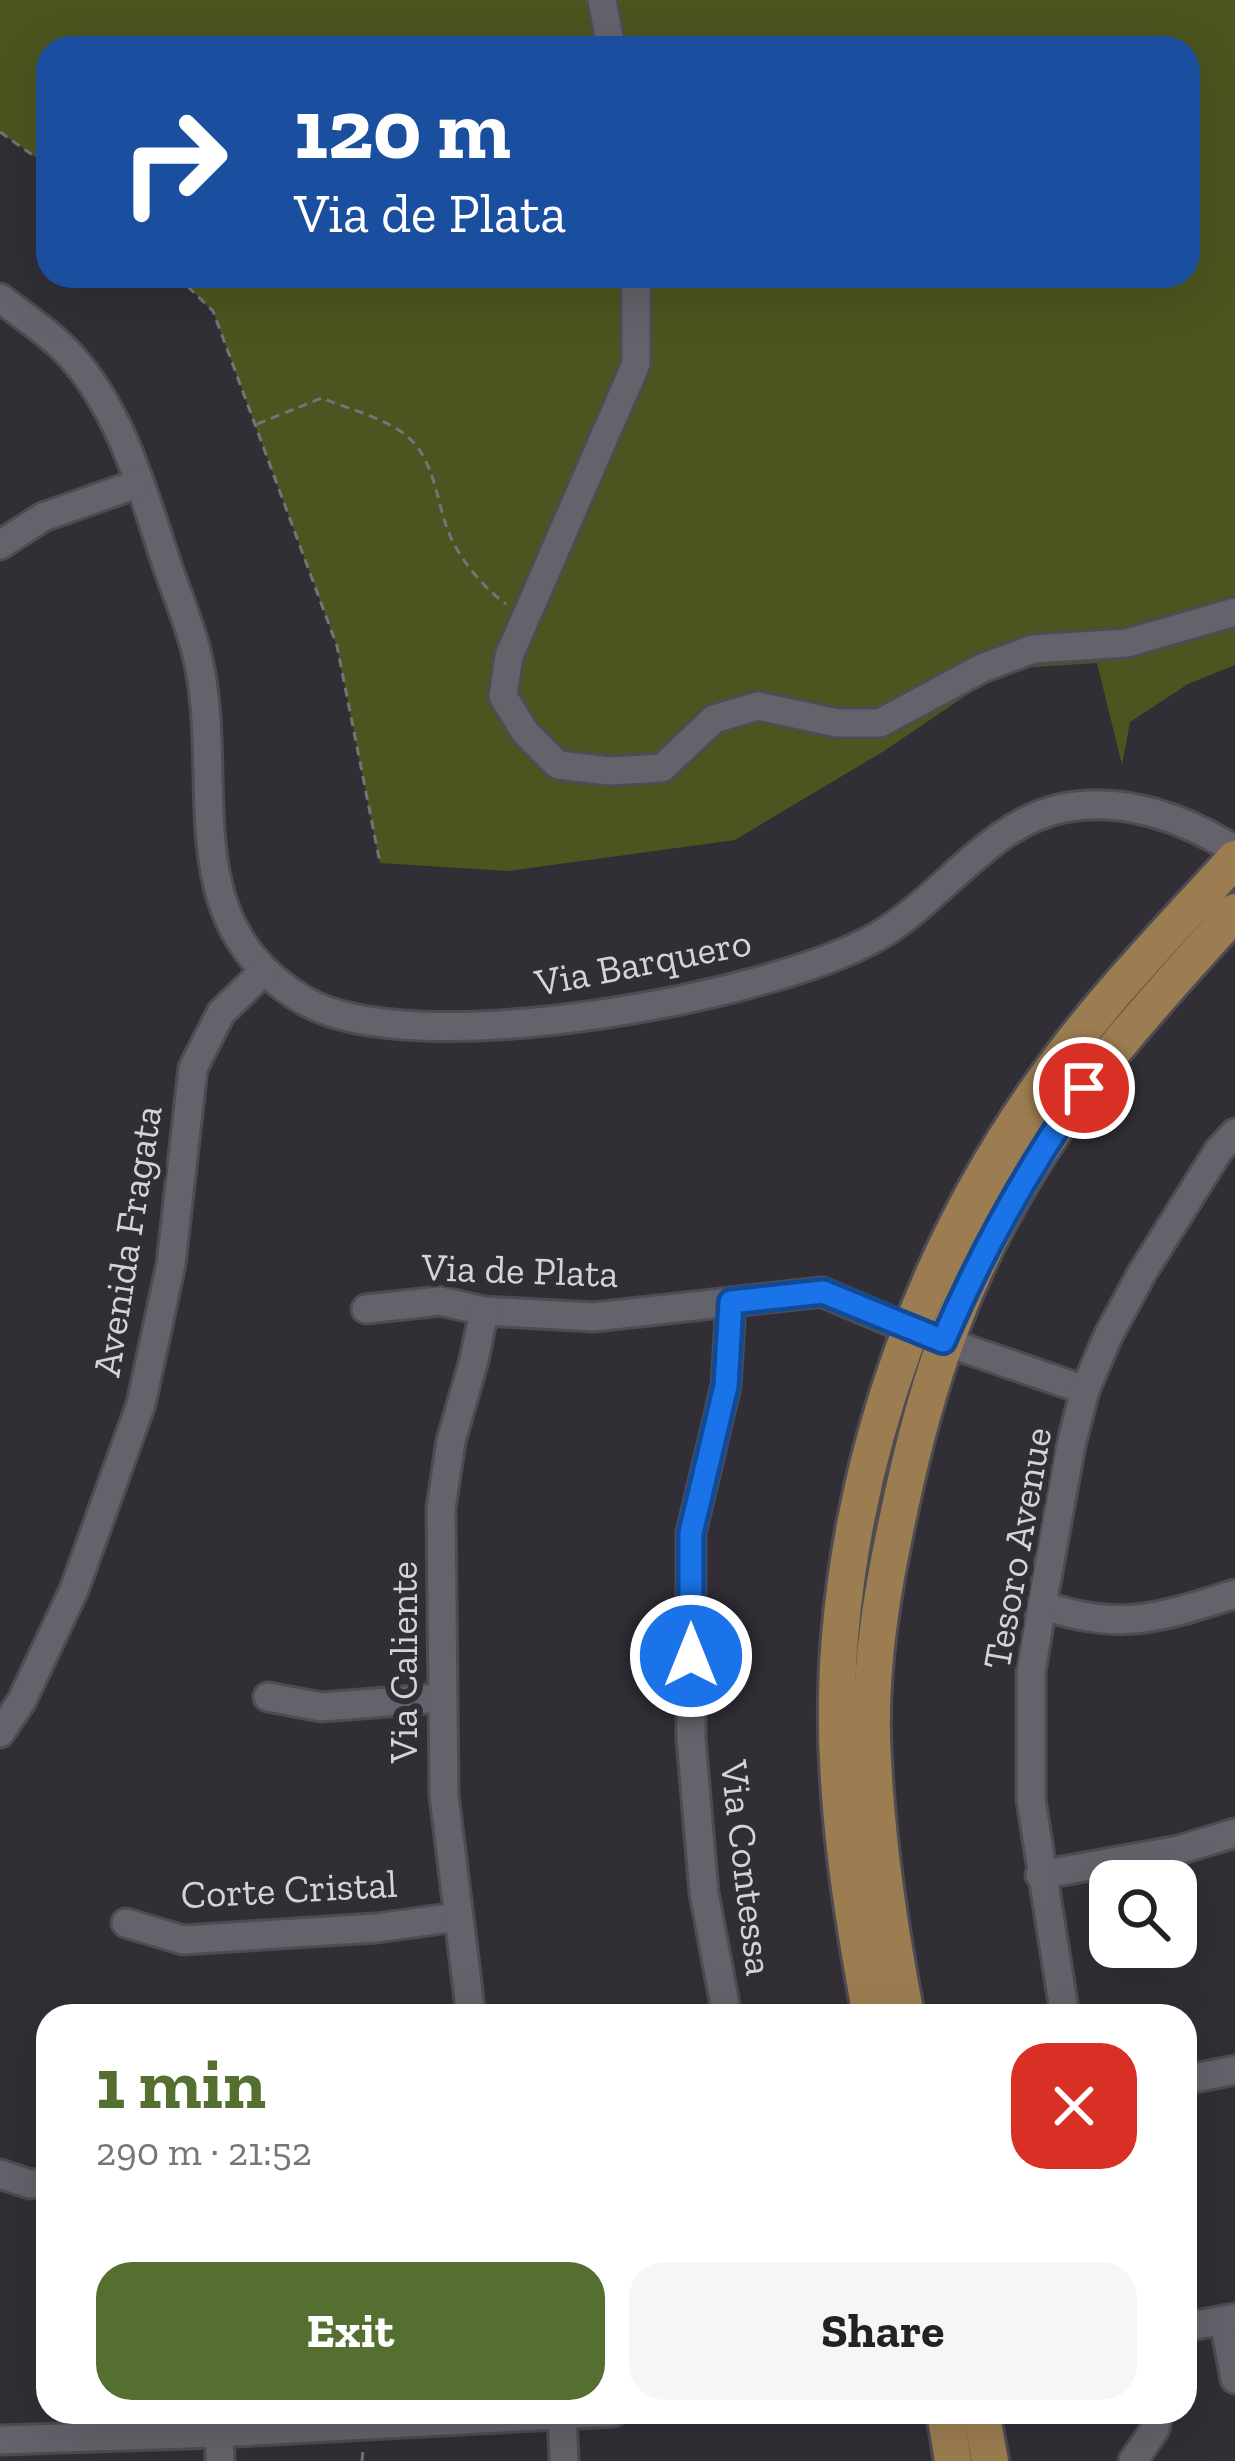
<!DOCTYPE html>
<html lang="en">
<head>
<meta charset="utf-8">
<style>
	body { margin:0; font-family:"Zilla Slab",serif; background:#f6f6f6; color:#222; height:100vh; display:flex; flex-direction:column; font-size:45px; white-space:nowrap }
	* { box-sizing:border-box; margin:0 }
	p { font-size:39px; color:#767676 }
	.icon { flex:none; width:66px; height:66px; fill:none; stroke:currentColor; stroke-width:2; stroke-linecap:round; stroke-linejoin:round }
	.map { position:relative; flex:1; overflow:hidden }
	.panel { position:absolute; left:36px; top:2004px; width:1161px; height:420px; display:flex; flex-direction:column; background:#fff; border-radius:36px; box-shadow:0 12px 48px #0002 }
	.panel>* { flex:none }
	.guide { position:absolute; left:36px; top:36px; width:1164px; height:252px; border-radius:36px; box-shadow:0 12px 48px #0002; background:#1a4fa0; color:#fff; overflow:hidden }
	.buttons { position:absolute; left:1089px; top:1860px; display:grid; gap:24px }
	.buttons a { display:grid; place-items:center; width:108px; height:108px; border-radius:24px; background:#fff; box-shadow:0 12px 48px #0002; font-size:60px }
	.pin { position:absolute; display:grid; place-items:center; width:102px; height:102px; color:#fff; margin:-51px; border:6px solid #fff; border-radius:50%; box-shadow:0 3px 12px #0007 }
	.me { position:absolute; width:132px; margin:-66px; rotate:0deg; stroke-linejoin:round; filter:drop-shadow(0 0 9px #0008) }
	.turn { display:flex; align-items:center; gap:42px; height:252px; padding:0 60px; font-size:54px }
	.turn .icon { width:156px; height:156px; stroke-width:2.5 }
	.turn b { display:block; font-size:84px; line-height:102px }
	.round { display:grid; place-items:center; flex:none; width:126px; height:126px; border-radius:36px; background:#f6f6f6 }
	.head { display:flex; align-items:center; justify-content:space-between; height:204px; padding:0 60px }
	h1 { font-size:72px; font-weight:700; line-height:90px; color:#546f2f }
	.primary-button { display:flex; gap:24px; margin-top:auto; padding:24px 60px }
	.primary-button a { flex:1; height:138px; border-radius:36px; background:#546f2f; color:#fff; font-size:48px; font-weight:700; line-height:138px; text-align:center }
	.primary-button a+a { background:#f6f6f6; color:#222 }
	.map>svg:first-child { display:block }
</style>
</head>
<body>
<div class="map">
<svg width="1235" height="2461" viewBox="0 0 1235 2461">
	<rect width="100%" height="100%" fill="#312e36"/>
	<!-- green -->
	<polygon fill="#4c551f" points="0,0 1235,0 1235,665 1188,684 1130,722 1122,765 1097,663 1005,669 884,751 735,840 508,871 380,863 337,646 213,311 177,276 1188,276 1188,48 48,48 48,166 0,132"/>
	<g fill="none" stroke-linecap="round" stroke-linejoin="round">
		<!-- minor casing -->
		<g stroke="#4e4b51" stroke-width="33">
			<g id="minor">
				<polyline points="602,0 611,48"/>
				<polyline points="636,276 636,364 509,656 503,696 525,732 558,765 609,771 662,768 714,719 758,706 837,723 880,723 982,668 1033,649 1127,643 1235,612"/>
				<path d="M 0,298 C 23,316 51,334 70,355 C 123,413 144,496 168,568 C 178,597 190,625 197,655 C 227,779 169,922 305,1001 C 414,1064 771,998 878,936 C 941,900 989,823 1063,808 C 1123,796 1184,818 1235,850"/>
				<polyline points="0,545 43,517 137,484"/>
				<polyline points="366,1309 440,1301 484,1311 594,1317 822,1292 911,1330 1085,1390"/>
				<path d="M 1042,1605 C 1120,1632 1159,1618 1235,1594"/>
				<polyline points="268,1697 321,1707 441,1698"/>
				<polyline points="0,1733 21,1702 74,1590 141,1404 171,1264 193,1068 221,1013 263,972"/>
				<polyline points="1040,1875 1179,1850 1235,1833"/>
				<polyline points="126,1923 183,1940 376,1928 457,1917"/>
				<polyline points="471,2016 444,1795 441,1508 451,1441 474,1360 484,1311"/>
				<polyline points="727,2016 704,1893 691,1738 691,1533 726,1386 731,1302"/>
				<polyline points="1065,2016 1031,1800 1031,1672 1042,1605 1071,1445 1085,1390 1108,1336 1142,1273 1219,1150 1235,1133"/>
				<polyline points="1185,2080 1235,2070"/>
				<polyline points="0,2174 30,2184 48,2183"/>
				<polyline points="1224,2320 1235,2379"/>
				<polyline points="1185,2327 1235,2318"/>
				<polyline points="218,2412 220,2461"/>
				<polyline points="562,2416 564,2461"/>
				<polyline points="0,2440 218,2433 613,2412"/>
				<polyline points="1133,2461 1155,2429 1158,2412"/>
			</g>
		</g>
		<!-- major casing -->
		<g stroke="#4e4b51" stroke-width="42">
			<g id="major">
				<path d="M 871,2016 C 848,1892 829,1763 840,1637 C 856,1442 927,1247 1040,1087 C 1097,1005 1168,933 1235,859"/>
				<path d="M 906,2016 C 888,1923 875,1832 872,1737 C 870,1661 883,1586 899,1512 C 926,1382 963,1272 1035,1158 C 1092,1068 1164,991 1235,912"/>
				<polyline points="945,2412 953,2461"/>
				<polyline points="981,2412 990,2461"/>
			</g>
		</g>
		<!-- path -->
		<g stroke="#757279" stroke-width="3" stroke-dasharray="9 6" stroke-linecap="butt">
			<polyline points="0,132 48,166"/>
			<polyline points="177,276 213,311 337,646 380,863"/>
			<path d="M 257,424 L 322,398 C 348,409 386,418 408,437 C 432,458 436,494 445,522 C 454,553 481,586 506,604"/>
			<polyline points="362,2461 363,2450"/>
		</g>
		<!-- minor -->
		<use href="#minor" stroke="#64626a" stroke-width="27"/>
		<!-- major -->
		<use href="#major" stroke="#9c7d51" stroke-width="36"/>
	</g>
	<g fill="none" stroke-linecap="round" stroke-linejoin="round">
		<!-- route casing -->
		<g stroke="#114b97" stroke-width="30">
			<path id="route" d="M 691,1656 L 691,1533 L 726,1386 L 731,1302 L 823,1292 L 943,1341 C 982,1250 1028,1168 1084,1088"/>
		</g>
		<!-- route -->
		<use href="#route" stroke="#1a73e8" stroke-width="21"/>
	</g>
	<g text-anchor="middle" dominant-baseline="central" stroke-width="12" stroke-linejoin="round" paint-order="stroke">
		<!-- street labels -->
		<g font-size="39" fill="#d5d3d8" stroke="#312e36">
			<text transform="translate(643 962) rotate(-11)">Via Barquero</text>
			<text transform="translate(127 1241) rotate(-81)">Avenida Fragata</text>
			<text transform="translate(520 1270) rotate(2)">Via de Plata</text>
			<text transform="translate(1017 1548) rotate(-80)">Tesoro Avenue</text>
			<text transform="translate(403 1662) rotate(-90)">Via Caliente</text>
			<text transform="translate(747 1868) rotate(83)">Via Contessa</text>
			<text transform="translate(289 1889) rotate(-3)">Corte Cristal</text>
		</g>
	</g>
</svg>
<div class="buttons">
<a><svg class="icon" aria-label="search" viewBox="0 0 24 24"><circle cx="10" cy="10" r="6"/><path d="M15 15l6 6"/></svg></a>
</div>
<div class="pin" style="left:1084px;top:1088px;background:#d93025"><svg class="icon" aria-label="arrive" viewBox="0 0 24 24"><path d="M6 21V4h12l-3 4 3 4H6"/></svg></div>
<svg class="me" style="left:691px;top:1656px" viewBox="-20 -20 40 40"><circle r="17" fill="#1a73e8" stroke="#fff" stroke-width="3"/><path d="M0-11L8 9 0 5-8 9z" fill="#fff"/></svg>
<div class="guide">
<div class="turn"><svg class="icon" aria-label="right" viewBox="0 0 24 24"><path d="M7 20v-9h11M14 6l5 5-5 5"/></svg><div><b>120 m</b>Via de Plata</div></div>
</div>
<section class="panel">
<div class="head"><div><h1>1 min</h1><p>290 m · 21:52</p></div><a class="round" style="background:#d93025;color:#fff"><svg class="icon" aria-label="close" viewBox="0 0 24 24"><path d="M6 6l12 12M18 6L6 18"/></svg></a></div>
<div class="primary-button"><a>Exit</a><a>Share</a></div>
</section>
</div>
</body>
</html>
